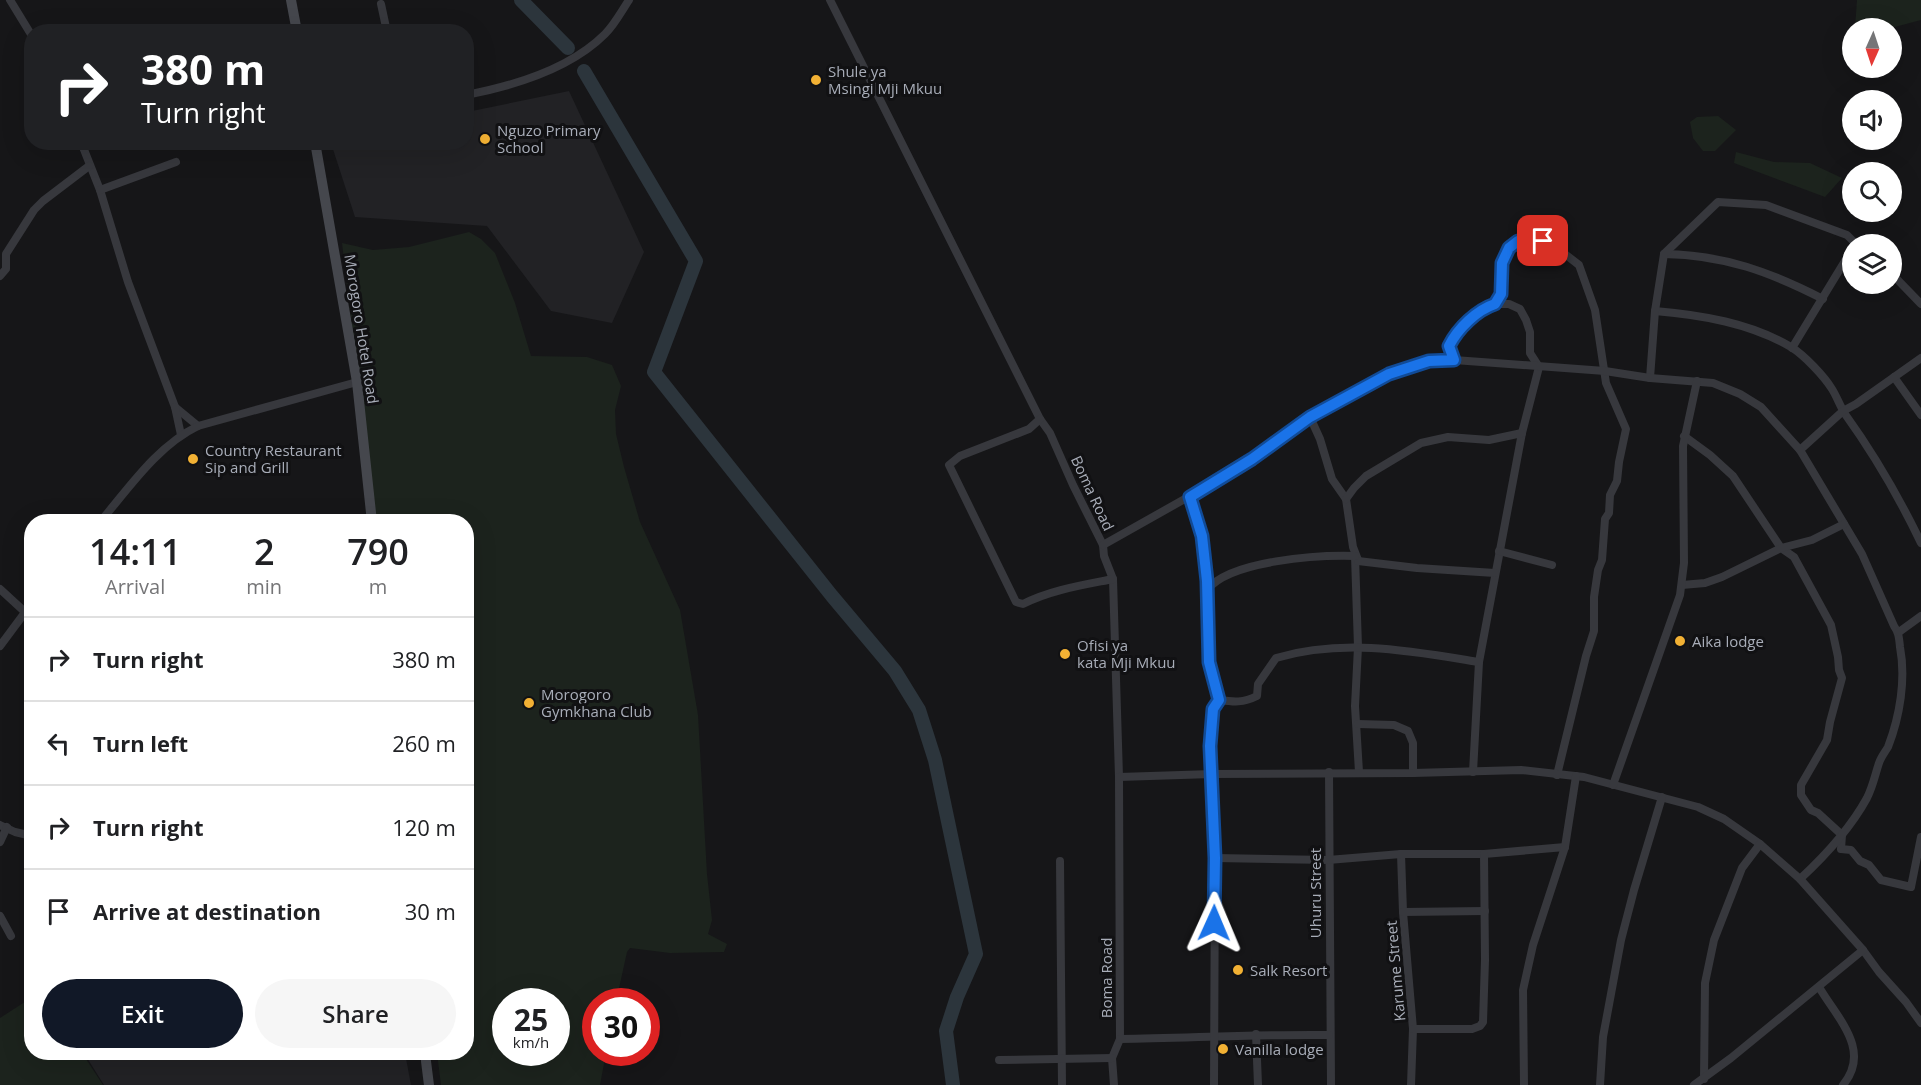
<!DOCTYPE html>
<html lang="en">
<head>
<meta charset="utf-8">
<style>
	body { margin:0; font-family:"Open Sans",sans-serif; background:#f6f6f6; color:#202124; height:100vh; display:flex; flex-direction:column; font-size:22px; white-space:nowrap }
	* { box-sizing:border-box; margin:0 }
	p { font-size:20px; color:#757577 }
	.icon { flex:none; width:33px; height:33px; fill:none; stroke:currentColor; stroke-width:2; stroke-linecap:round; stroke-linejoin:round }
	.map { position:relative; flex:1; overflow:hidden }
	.sheet { position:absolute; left:24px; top:514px; width:450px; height:546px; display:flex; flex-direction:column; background:#fff; border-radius:24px; box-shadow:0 6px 24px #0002 }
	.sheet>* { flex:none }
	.top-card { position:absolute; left:24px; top:24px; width:450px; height:126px; border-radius:24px; box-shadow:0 6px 24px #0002; background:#202124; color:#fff; overflow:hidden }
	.needle { width:39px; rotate:183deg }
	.controls { position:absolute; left:1842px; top:18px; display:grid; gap:12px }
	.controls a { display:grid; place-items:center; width:60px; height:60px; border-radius:50%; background:#fff; box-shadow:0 6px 24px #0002; font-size:30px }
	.speed { position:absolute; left:492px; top:988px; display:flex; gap:12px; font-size:30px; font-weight:700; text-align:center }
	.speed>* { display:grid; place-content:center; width:78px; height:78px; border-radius:50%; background:#fff; box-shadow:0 6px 24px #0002; line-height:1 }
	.speed small { font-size:15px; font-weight:400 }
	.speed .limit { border:9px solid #d22; background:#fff; color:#111 }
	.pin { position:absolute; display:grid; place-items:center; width:51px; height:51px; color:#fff; margin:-26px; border-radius:12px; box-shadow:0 3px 9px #0006 }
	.me { position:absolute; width:66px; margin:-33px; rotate:1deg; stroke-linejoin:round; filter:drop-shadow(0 0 4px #0008) }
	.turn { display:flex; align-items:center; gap:21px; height:126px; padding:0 18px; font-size:27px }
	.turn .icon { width:78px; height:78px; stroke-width:2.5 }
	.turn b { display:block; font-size:42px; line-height:51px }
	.eta { display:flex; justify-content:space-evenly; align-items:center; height:102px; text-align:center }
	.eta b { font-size:36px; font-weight:600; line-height:42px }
	.button { display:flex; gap:12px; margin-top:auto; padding:12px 18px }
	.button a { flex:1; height:69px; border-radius:36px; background:#111827; color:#fff; font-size:24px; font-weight:600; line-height:69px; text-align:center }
	.button a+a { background:#f6f6f6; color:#202124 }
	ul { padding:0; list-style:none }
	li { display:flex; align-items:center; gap:18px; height:84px; padding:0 18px; border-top:2px solid #e0e0e0 }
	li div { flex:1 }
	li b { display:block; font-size:22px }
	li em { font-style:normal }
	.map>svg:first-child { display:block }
</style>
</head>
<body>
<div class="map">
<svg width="1921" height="1085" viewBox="0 0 1921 1085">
	<rect width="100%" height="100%" fill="#161618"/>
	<!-- built -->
	<g fill="#222225">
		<polygon points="569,91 644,252 612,323 551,311 487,226 355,217 331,143 466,142 467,112"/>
		<polygon points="84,1053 405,1053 411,1085 104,1085"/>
	</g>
	<!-- green -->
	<g fill="#1c231d" fill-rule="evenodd">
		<polygon points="1857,0 1921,0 1921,20 1891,28 1855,28"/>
		<polygon points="1718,116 1736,130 1715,151 1703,151 1693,138 1690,122 1697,117"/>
		<polygon points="1736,152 1774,162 1810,163 1842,178 1825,197 1734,163"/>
		<path d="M 469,232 L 481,239 L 495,253 L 515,303 L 531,356 L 587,357 L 612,365 L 621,386 L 615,410 L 616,434 L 624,467 L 640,522 L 680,610 L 698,715 L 707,874 L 712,920 L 708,934 L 727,944 L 724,952 L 670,953 L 630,948 L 627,952 L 616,1002 L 596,1002 L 596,1053 L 606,1053 L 600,1085 L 441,1085 L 437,1053 L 466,1053 L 466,522 L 375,522 L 342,243 L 373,250 L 409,247 ZM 506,1002 L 556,1002 L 556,1053 L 506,1053 Z"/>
		<polygon points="31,998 32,1053 82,1053 103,1085 0,1085 0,1018"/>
	</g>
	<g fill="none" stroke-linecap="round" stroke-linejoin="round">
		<!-- river -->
		<g stroke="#2c353c" stroke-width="14">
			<polyline points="521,0 568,48"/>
			<polyline points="584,71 696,261 654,372 832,596 895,671 919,710 935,760 976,954 957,997 946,1031 953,1085"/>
		</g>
		<!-- street -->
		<g stroke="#37383d" stroke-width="8">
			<polyline points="10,0 32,36"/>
			<polyline points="830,0 1040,419 1050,433 1073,485 1103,545 1104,556 1113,579 1119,777 1120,1039 1112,1058 1114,1085"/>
			<polyline points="381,4 387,32"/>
			<path d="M 466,95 C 513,86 570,69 605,34 C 615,24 621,12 629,0"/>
			<polyline points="81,142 100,190 128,282 175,407 198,426"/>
			<polyline points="100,190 176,162"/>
			<path d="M 1664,254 C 1725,255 1770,272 1823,299"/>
			<polyline points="1892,274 1921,304"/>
			<polyline points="0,276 6,269 6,254 34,210 43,201 89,166"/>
			<polyline points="1495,304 1501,294 1502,263 1509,248 1518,241 1543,241 1552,244 1579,265 1595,310 1606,383 1626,429 1619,462 1617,481 1610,495 1609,513 1605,519 1602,560 1598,570 1594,597 1594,631 1586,656 1557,775"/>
			<path d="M 1655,311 C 1702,315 1750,323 1791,347 C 1804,355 1824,376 1832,389 C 1837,397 1840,406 1845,414 C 1876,457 1898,495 1921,543"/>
			<polyline points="1792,348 1848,256 1852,253"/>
			<polyline points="1454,360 1449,346 1458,332 1478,315 1481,309 1495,304 1509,304 1520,309 1526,320 1530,332 1530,353 1539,367 1522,433 1479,662 1473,772"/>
			<polyline points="1894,377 1921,415"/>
			<polyline points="1650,378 1655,311 1664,254 1718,202 1766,205 1847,235 1856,244"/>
			<polyline points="175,407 181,435"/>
			<polyline points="1310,417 1320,439 1332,479 1346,499 1353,547 1358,560"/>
			<path d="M 1040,419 L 1029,429 L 960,456 L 949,465 L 1016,602 L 1023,604 C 1050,590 1083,585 1113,579"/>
			<polyline points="1684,436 1710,455 1733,476 1781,548 1794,557 1831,625 1838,657 1839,670 1842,678 1830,722 1827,740 1801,785 1801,795 1811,810 1818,813 1842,835 1841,849 1851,850 1860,861 1869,865 1881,880 1911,887 1921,837"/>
			<polyline points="1800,450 1843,411 1856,404 1921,358"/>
			<polyline points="1190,497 1202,536 1207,589"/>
			<polyline points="1346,499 1354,488 1366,476 1421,443 1448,437 1489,440 1522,433"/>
			<path d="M 100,522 C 129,488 157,446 198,426 L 357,382"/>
			<path d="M 1103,545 L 1222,478 L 1310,417 L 1404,368 L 1429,361 L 1454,360 L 1605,371 L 1650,378 L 1713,383 L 1740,394 L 1761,407 L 1800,450 L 1862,554 L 1894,626 C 1899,633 1899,638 1900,647 C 1906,679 1900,716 1888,747 C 1885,752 1881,757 1879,763 C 1875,775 1873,786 1867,798 C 1850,829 1826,855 1800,879"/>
			<polyline points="1499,551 1552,565"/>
			<polyline points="1355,556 1358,647 1355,706 1359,772"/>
			<polyline points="1358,561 1417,568 1495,573"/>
			<polyline points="1682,585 1705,583 1722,577 1781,548 1812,540 1844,524"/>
			<polyline points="0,589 25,612"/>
			<polyline points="1899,632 1921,616"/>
			<polyline points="0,646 32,603"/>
			<path d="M 1219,700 C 1234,702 1243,703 1257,696 L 1258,684 L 1276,658 C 1344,638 1411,651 1479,662"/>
			<polyline points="1358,724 1394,725 1408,731 1413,743 1413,773"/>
			<polyline points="1329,772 1331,1085"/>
			<polyline points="1119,777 1212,774 1413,773 1521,770 1584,777 1698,807 1724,819 1760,844 1800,879 1863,950 1879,972 1906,1002 1921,1023"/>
			<polyline points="1613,785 1680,595 1684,563 1683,446 1697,381"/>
			<polyline points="0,825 15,832 32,836"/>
			<polyline points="0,842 7,827"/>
			<polyline points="1401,854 1403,912 1413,1029 1411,1085"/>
			<polyline points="1215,858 1328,860 1401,854 1484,854 1565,847"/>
			<polyline points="1060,861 1062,1085"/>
			<polyline points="1403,912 1485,911"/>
			<polyline points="0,916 11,936"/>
			<path d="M 1819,987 C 1837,1018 1872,1050 1843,1085"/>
			<polyline points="1413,1029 1472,1029 1480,1026 1483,1022 1485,960 1484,854"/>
			<polyline points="1256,1034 1258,1085"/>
			<path d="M 1120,1039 C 1190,1038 1259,1034 1329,1035"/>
			<polyline points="999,1060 1112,1058"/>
			<polyline points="1704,1079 1705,983 1714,940 1742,868 1760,844"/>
			<path d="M 1214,1085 L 1215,858 L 1210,746 L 1213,709 L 1219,700 L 1209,662 L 1207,590 C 1230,560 1319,555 1355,556"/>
			<polyline points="1524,1085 1523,990 1533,945 1565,847 1576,776"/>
			<polyline points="1600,1085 1603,1037 1621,940 1634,890 1662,797"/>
			<polyline points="1694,1085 1731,1058 1863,950"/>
		</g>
		<!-- secondary -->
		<g stroke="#45474d" stroke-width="10">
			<polyline points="291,0 297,32"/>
			<polyline points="315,142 357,382 372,522"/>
			<polyline points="425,1053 429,1085"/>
		</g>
	</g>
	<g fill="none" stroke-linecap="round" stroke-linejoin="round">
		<!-- route casing -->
		<g stroke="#114b97" stroke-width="15">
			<path id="route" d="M 1214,923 L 1215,858 L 1210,746 L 1213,709 L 1219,700 L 1209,662 L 1207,581 L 1202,536 L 1190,497 L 1252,459 L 1310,417 L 1389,374 L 1429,361 L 1454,360 L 1449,346 C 1458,328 1477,310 1495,304 L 1501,294 L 1502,263 L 1509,248 L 1518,241 L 1543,241"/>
		</g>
		<!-- route -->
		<use href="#route" stroke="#1a73e8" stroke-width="10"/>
	</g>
	<!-- markers -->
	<g fill="#f2b134" stroke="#111113" stroke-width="2">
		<circle cx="816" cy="80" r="6"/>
		<circle cx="485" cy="139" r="6"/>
		<circle cx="193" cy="459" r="6"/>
		<circle cx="1680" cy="641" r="6"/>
		<circle cx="1065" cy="654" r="6"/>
		<circle cx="529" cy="703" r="6"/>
		<circle cx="1238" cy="970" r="6"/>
		<circle cx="1223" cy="1049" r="6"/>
	</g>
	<g text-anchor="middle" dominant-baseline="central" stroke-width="6" stroke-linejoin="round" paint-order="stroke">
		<!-- poi labels -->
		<g font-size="15" fill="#a8adb8" stroke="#111113" text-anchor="start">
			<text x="828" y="71">Shule ya<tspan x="828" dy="17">Msingi Mji Mkuu</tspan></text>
			<text x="497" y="130">Nguzo Primary<tspan x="497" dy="17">School</tspan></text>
			<text x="205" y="450">Country Restaurant<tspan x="205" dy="17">Sip and Grill</tspan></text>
			<text x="1692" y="641">Aika lodge</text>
			<text x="1077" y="645">Ofisi ya<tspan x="1077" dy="17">kata Mji Mkuu</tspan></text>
			<text x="541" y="694">Morogoro<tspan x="541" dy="17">Gymkhana Club</tspan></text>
			<text x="1250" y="970">Salk Resort</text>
			<text x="1235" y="1049">Vanilla lodge</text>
		</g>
		<!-- street labels -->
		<g font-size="15" fill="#a8adb8" stroke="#111113">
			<text transform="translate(362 329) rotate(81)">Morogoro Hotel Road</text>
			<text transform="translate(1093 493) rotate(65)">Boma Road</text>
			<text transform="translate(1315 893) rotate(-90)">Uhuru Street</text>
			<text transform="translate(1395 971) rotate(-95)">Karume Street</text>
			<text transform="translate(1106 978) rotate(-90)">Boma Road</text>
		</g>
	</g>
</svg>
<div class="controls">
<a><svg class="needle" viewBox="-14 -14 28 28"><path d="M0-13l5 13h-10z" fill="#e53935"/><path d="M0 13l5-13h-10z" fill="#757577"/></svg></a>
<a><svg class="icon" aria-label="sound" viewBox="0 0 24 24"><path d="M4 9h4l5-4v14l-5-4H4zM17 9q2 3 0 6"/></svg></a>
<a><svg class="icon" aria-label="search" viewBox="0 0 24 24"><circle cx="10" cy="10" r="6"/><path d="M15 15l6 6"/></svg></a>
<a><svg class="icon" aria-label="layers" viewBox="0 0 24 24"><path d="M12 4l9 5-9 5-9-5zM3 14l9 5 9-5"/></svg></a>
</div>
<div class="speed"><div>25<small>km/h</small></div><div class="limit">30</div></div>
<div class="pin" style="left:1543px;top:241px;background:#d93025"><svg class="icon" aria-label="arrive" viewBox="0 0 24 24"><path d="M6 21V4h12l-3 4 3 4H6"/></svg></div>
<svg class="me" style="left:1214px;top:923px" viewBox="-20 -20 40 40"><path d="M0-17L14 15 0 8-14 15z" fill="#1a73e8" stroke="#fff" stroke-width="4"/></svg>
<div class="top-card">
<div class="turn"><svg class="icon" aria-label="right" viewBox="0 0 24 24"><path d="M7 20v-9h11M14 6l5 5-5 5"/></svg><div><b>380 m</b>Turn right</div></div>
</div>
<section class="sheet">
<div class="eta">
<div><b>14:11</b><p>Arrival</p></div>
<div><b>2</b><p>min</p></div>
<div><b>790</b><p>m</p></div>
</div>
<ul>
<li><svg class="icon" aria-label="right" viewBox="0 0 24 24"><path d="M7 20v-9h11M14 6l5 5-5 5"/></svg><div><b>Turn right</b></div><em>380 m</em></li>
<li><svg class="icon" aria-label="left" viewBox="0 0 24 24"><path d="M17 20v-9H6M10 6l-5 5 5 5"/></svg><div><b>Turn left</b></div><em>260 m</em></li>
<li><svg class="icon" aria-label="right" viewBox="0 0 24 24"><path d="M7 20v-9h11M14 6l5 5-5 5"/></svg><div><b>Turn right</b></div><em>120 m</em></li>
<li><svg class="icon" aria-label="arrive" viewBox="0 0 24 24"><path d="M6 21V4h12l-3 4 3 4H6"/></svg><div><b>Arrive at destination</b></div><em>30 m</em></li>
</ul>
<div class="button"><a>Exit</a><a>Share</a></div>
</section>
</div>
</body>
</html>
